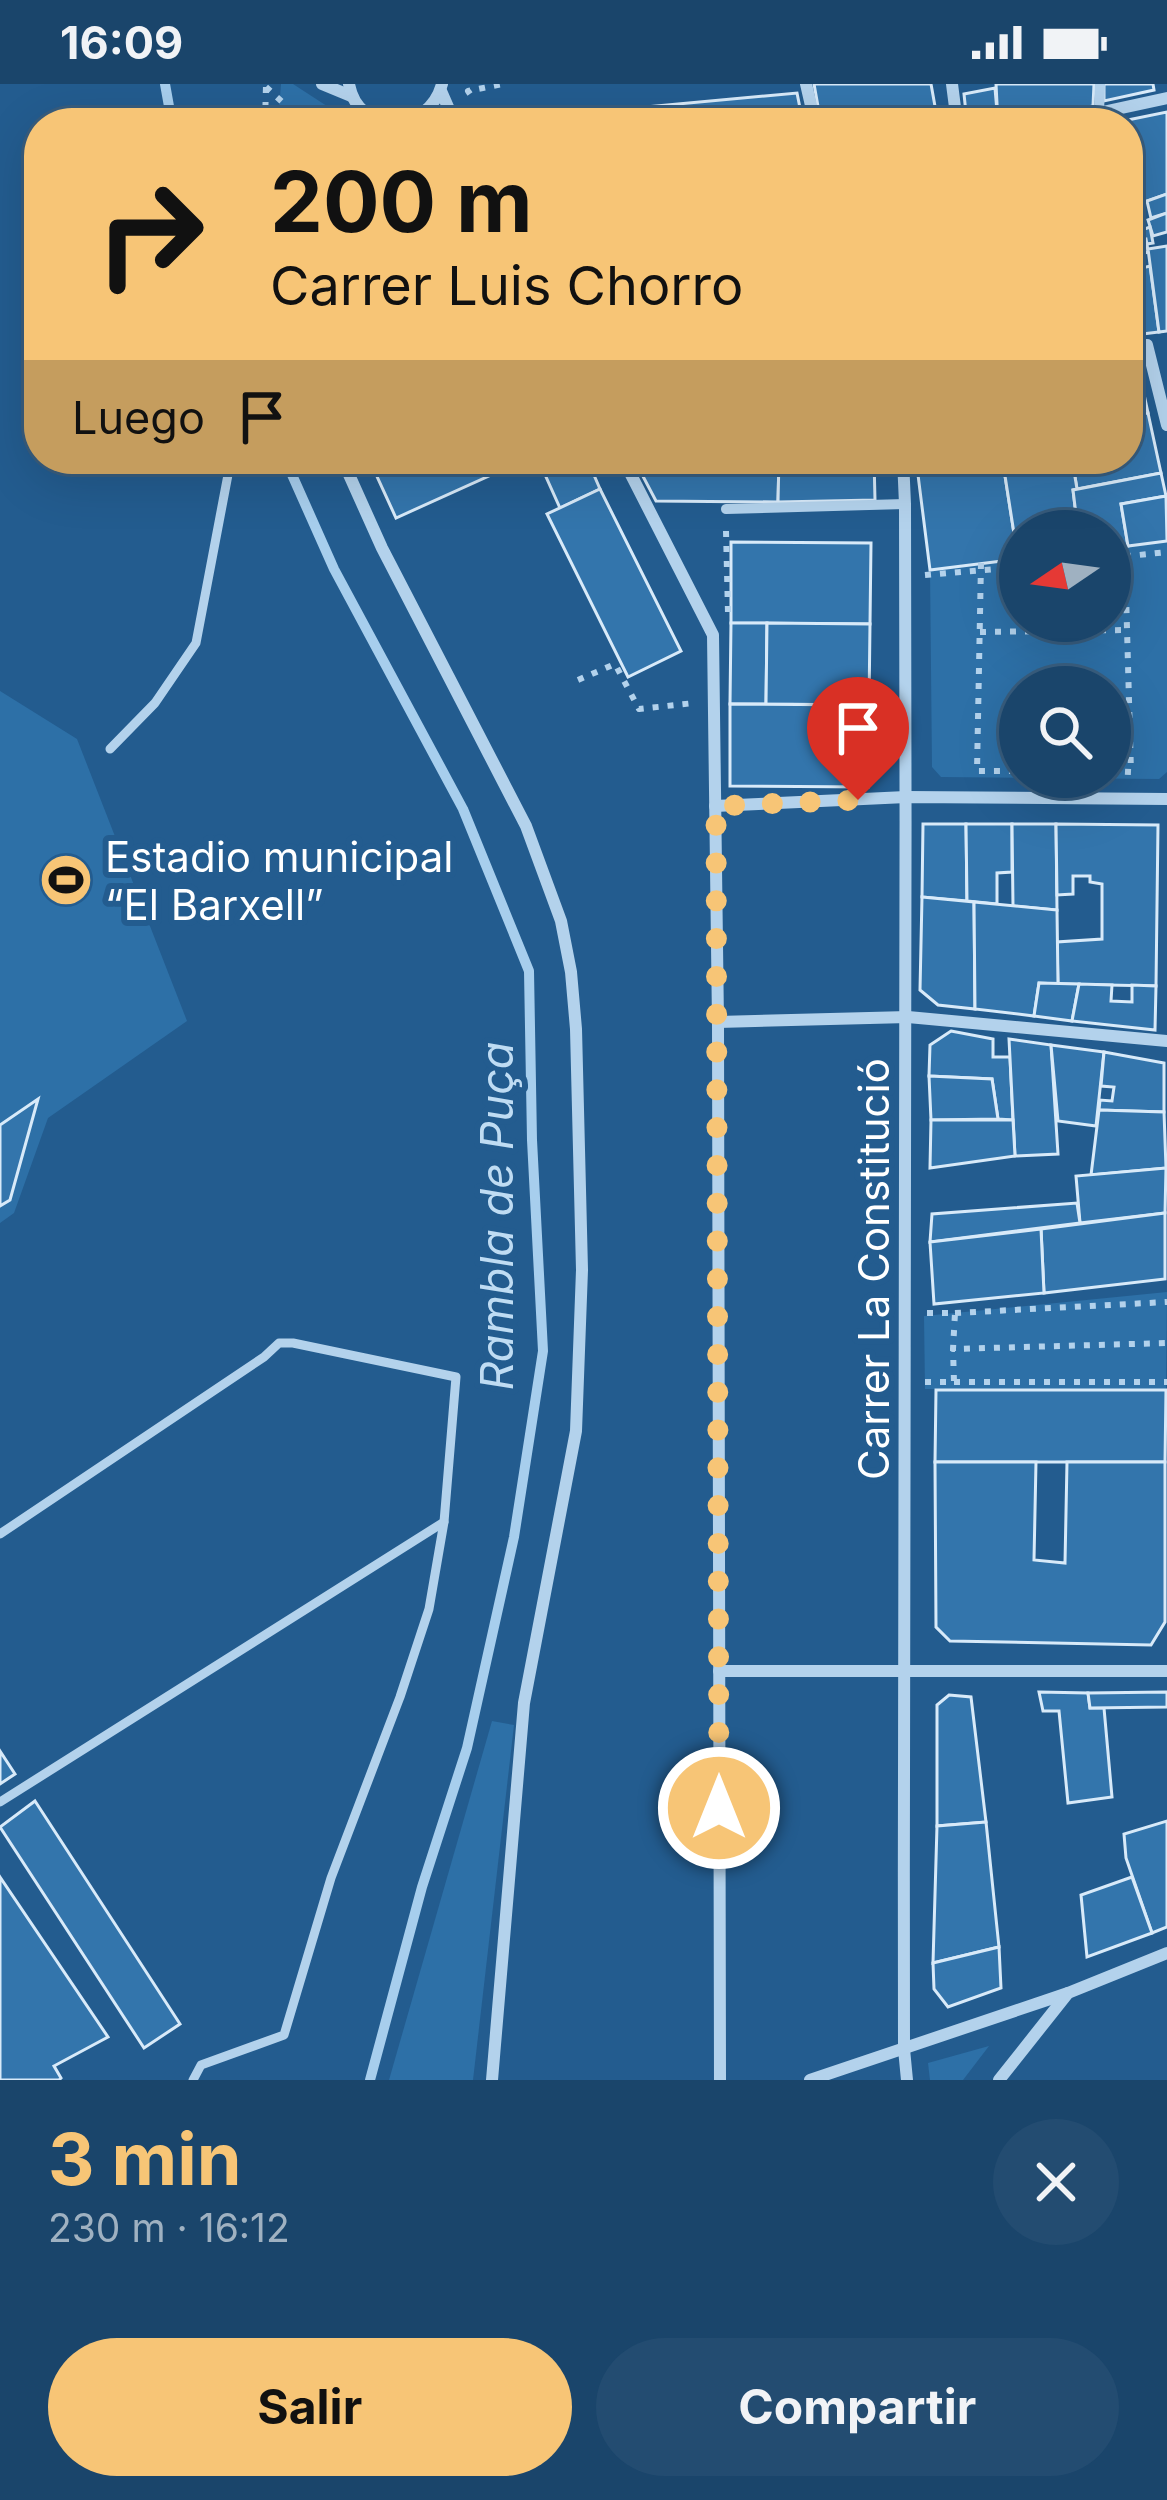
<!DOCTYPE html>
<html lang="es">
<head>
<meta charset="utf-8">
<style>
	body { margin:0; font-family:Inter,sans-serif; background:#234c71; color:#f1f3f6; height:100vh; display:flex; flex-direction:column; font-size:45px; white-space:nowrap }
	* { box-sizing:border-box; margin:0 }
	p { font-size:39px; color:#9fb1c1 }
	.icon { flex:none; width:66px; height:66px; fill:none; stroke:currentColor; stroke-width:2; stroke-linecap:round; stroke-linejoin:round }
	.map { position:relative; height:1996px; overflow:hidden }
	.side { display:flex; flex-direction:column; background:#1a456b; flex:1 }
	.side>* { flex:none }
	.hud { position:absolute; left:24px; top:24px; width:1119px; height:366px; border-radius:48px; box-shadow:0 12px 48px #0002,0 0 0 3px #385d7e; background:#f7c576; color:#111; overflow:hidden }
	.needle { width:78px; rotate:257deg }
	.controls { position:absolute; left:999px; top:426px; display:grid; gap:24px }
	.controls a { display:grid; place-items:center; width:132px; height:132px; border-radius:50%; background:#1a456b; box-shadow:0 12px 48px #0002,0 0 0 3px #385d7e; font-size:60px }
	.pin { position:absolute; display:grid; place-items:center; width:102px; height:102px; color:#fff; margin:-123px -51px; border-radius:50% 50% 50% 0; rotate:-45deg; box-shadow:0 0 12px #0007 }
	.pin .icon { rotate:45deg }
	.me { position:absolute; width:132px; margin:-66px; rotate:0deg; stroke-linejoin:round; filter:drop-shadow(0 0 9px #0008) }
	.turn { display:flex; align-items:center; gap:42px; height:252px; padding:0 48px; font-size:54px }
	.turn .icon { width:156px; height:156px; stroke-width:2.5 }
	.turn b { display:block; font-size:84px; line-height:102px }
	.then { display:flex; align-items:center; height:114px; padding:0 48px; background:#0003; gap:24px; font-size:45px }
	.round { display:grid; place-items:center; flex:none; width:126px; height:126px; border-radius:63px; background:#234c71 }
	.head { display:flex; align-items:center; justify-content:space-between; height:204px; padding:0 48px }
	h1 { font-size:72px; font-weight:700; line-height:90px; color:#f7c576 }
	.cta { display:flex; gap:24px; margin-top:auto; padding:24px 48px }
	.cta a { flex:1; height:138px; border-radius:72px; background:#f7c576; color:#111; font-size:48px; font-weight:700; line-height:138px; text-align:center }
	.cta a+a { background:#234c71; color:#f1f3f6 }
	.status { display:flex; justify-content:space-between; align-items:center; height:84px; padding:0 60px; background:#1a456b; direction:ltr }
	.status svg { height:33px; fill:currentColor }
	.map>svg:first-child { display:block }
</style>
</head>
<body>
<div class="status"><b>16:09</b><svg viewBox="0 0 49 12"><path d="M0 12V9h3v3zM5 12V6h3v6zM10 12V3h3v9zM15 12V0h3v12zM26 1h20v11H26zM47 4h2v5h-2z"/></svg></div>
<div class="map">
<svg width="1167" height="1996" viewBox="0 0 1167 1996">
	<rect width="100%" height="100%" fill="#235c8f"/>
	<!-- green -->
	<g fill="#2d70a7" fill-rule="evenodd">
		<polygon points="281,0 293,0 353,39 278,39"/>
		<path d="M 1167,457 L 1167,688 L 1159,695 L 941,693 L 932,683 L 930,486 L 1020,474 L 1020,537 L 1110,537 L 1110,464 ZM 1020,603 L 1110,603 L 1110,693 L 1020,693 Z"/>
		<polygon points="0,607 77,655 187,937 48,1034 14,1129 0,1139"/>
		<polygon points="1167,1208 1166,1306 925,1305 924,1232"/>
		<polygon points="492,1637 514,1641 473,1996 389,1996"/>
		<polygon points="989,1962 963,1996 930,1996 928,1979"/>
	</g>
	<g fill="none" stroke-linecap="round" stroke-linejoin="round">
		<!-- stream -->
		<g stroke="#a7ceed" stroke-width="10">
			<polyline points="165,0 172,39"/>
			<polyline points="285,375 334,485 463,725 529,887 532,1056 543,1267 514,1453 467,1664 422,1803 370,1996"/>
		</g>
	</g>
	<!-- building -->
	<g fill="#3375ac" stroke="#d8eaf9" stroke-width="3">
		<polygon points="814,0 931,0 938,39 821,39"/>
		<polygon points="996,0 1094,0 1093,22 998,39"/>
		<polygon points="1104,0 1153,0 1154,6 1104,17"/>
		<polygon points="995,4 998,39 967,39 964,10"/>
		<polygon points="797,9 803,39 485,38 765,12"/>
		<polygon points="1167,28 1167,110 1128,124 1128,39 1113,39"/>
		<polygon points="1167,110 1167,129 1151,134 1147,117"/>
		<polygon points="1167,129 1167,148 1153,152 1148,136"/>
		<polygon points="1150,143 1153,159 1147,160 1146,155 1129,159 1128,151"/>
		<polygon points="1147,160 1148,168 1139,171 1142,184 1150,182 1159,248 1142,250 1136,218 1143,215 1141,202 1128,203 1128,187 1136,185 1131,165"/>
		<polygon points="1167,162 1167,247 1159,248 1148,165"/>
		<polygon points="1141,202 1143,215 1136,218 1142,250 1128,252 1128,203"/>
		<polygon points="1128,280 1139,287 1148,329 1128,331"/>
		<polygon points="1148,329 1161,389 1077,405 1072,375 1128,375 1128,331"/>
		<polygon points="369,375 483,375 491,391 396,434"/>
		<polygon points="483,375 526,375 491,391"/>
		<polygon points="538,375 587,375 600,405 560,424"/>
		<polygon points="650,375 779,375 778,418 656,417 637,381"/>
		<polygon points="779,375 874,375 875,416 778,418"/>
		<polygon points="916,375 989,375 991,381 1003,379 1018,475 930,486"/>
		<polygon points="1027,375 1072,375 1077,405 1073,406 1078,447 1020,447 1018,475 1003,379"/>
		<polygon points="1161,389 1166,412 1121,420 1128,462 1110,464 1110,447 1078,447 1073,406"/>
		<polygon points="600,405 681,567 628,593 547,430"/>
		<polygon points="1166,412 1167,457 1128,462 1121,420"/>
		<polygon points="731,458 871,459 870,540 731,539"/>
		<polygon points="731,539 767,539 766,620 730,620"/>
		<polygon points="767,539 870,540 869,621 766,620"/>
		<polygon points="730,620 869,621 868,703 730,702"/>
		<polygon points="923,740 966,740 967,817 922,813"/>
		<polygon points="966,740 1012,740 1012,788 997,789 997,820 967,817"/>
		<polygon points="1012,740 1056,740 1057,826 1013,822"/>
		<polygon points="1056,740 1158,741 1156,902 1058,900 1057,858 1102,855 1102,800 1090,798 1090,792 1073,792 1073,810 1057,811"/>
		<polygon points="922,813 974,818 975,925 938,921 920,906"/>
		<polygon points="974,818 1057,826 1058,900 1039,899 1034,932 975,925"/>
		<polygon points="1039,899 1079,900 1072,937 1034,932"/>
		<polygon points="1079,900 1112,901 1111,917 1132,918 1132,901 1156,902 1155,946 1072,937"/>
		<polygon points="951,947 993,955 993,973 1010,973 1013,1036 998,1035 992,995 929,992 930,961"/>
		<polygon points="1009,955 1051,961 1058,1070 1015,1072"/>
		<polygon points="1051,961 1104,968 1096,1042 1058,1037"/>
		<polygon points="1104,968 1164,979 1164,1028 1099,1026 1100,1016 1112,1017 1114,1003 1101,1002"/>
		<polygon points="929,992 992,995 998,1035 931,1036"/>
		<polygon points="38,1015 10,1116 0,1122 0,1041"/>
		<polygon points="1099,1026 1164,1028 1166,1084 1091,1091"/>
		<polygon points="931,1036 1013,1036 1015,1072 930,1084"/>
		<polygon points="1166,1084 1165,1129 1080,1139 1076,1092"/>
		<polygon points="1077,1119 1080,1139 930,1158 932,1130"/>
		<polygon points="1165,1129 1165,1195 1044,1209 1041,1145"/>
		<polygon points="1041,1145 1044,1209 934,1220 930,1158"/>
		<polygon points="936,1306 1166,1306 1165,1378 935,1378"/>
		<polygon points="935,1378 1036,1378 1034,1476 1065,1479 1067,1378 1165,1378 1165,1538 1151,1561 950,1557 936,1543"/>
		<polygon points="1039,1608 1088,1609 1090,1624 1104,1624 1112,1713 1068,1719 1059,1627 1043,1627"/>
		<polygon points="1167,1608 1167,1623 1090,1624 1088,1609"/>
		<polygon points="949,1611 971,1613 986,1738 937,1742 937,1621"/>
		<polygon points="0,1667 15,1690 0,1700"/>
		<polygon points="35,1717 180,1940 144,1964 0,1743"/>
		<polygon points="1167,1737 1167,1843 1152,1849 1126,1774 1124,1750"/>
		<polygon points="986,1738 999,1863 933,1879 937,1742"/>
		<polygon points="0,1793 108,1953 54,1982 61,1994 59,1996 0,1996"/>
		<polygon points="1132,1793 1152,1849 1087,1873 1081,1811"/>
		<polygon points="999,1863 1001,1904 948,1923 934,1905 933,1879"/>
	</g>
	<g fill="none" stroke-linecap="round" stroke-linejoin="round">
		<!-- path -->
		<g stroke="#b3d2ec" stroke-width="6" stroke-dasharray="6 9" stroke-linecap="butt">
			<polyline points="266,3 305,39"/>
			<polyline points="470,10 468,7 503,0"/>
			<polyline points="265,39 266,1"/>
			<polyline points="726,447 728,529"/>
			<polyline points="1110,474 1167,468"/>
			<polyline points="981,479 977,687 1020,687"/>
			<polyline points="925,491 1020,483"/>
			<polyline points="980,548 1126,546"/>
			<polyline points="578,596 615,580 639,625 694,619"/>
			<polyline points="1110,687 1131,688 1125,473"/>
			<polyline points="927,1229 955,1229 953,1265 1167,1259"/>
			<polyline points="955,1229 1167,1218"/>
			<polyline points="925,1298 954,1298 953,1265"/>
			<polyline points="954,1298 1167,1298"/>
		</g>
		<!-- service -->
		<g stroke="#b3d2ec" stroke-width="9">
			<polyline points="110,665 155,619 196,559 231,375"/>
			<polyline points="0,1450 264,1273 279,1259 293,1259 456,1293 444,1438 429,1525 400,1613 331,1794 284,1951 201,1981 193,1996"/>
			<polyline points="0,1718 444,1438"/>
		</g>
		<!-- pedestrian -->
		<g stroke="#b3d2ec" stroke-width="10">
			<polyline points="1099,29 1100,0"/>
			<polyline points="726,425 905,420"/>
		</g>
		<!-- minor -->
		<g stroke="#b3d2ec" stroke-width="12">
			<polyline points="322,0 351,12"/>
			<path d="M 349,0 C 358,52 429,50 442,0"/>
			<polyline points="806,0 815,39"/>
			<polyline points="952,0 957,39"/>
			<polyline points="441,7 455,39"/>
			<polyline points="1052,39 1167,14"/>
			<polyline points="1128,262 1147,261 1167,341"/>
			<polyline points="342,375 382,464 526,742 561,837 571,888 576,945 582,1186 576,1347 524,1619 492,1996"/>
			<polyline points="623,375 713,551 718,938 720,1996"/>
			<path d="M 903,375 L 905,420 C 907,935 903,1450 904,1965 L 907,1996"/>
			<polyline points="715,722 906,713 1167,715"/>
			<polyline points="718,938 908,933 1167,957"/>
			<polyline points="719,1587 1167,1587"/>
			<polyline points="810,1996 1068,1909"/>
			<polyline points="999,1996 1068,1909 1167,1869"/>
		</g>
	</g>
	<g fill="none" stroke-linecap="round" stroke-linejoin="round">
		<!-- route -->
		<polyline stroke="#f7c576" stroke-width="21" stroke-dasharray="0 37.8" points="719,1724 716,722 858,716"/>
	</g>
	<!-- icons -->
	<defs>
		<g id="stadium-disc" transform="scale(2.7)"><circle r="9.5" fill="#f7c576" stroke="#235c8f"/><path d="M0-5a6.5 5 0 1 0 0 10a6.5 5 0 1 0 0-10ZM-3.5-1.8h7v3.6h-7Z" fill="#111"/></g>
	</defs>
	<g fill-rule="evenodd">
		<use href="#stadium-disc" x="66" y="796"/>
	</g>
	<g text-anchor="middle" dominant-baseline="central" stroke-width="12" stroke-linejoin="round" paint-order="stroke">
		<!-- poi labels -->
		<g font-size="42" fill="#fff" stroke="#235c8f" text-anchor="start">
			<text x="105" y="772">Estadio municipal<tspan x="105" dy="48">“El Barxell”</tspan></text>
		</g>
		<!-- street labels -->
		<g font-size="42" fill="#fff" stroke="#235c8f">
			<text transform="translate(873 1185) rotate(-90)">Carrer La Constitució</text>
		</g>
		<!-- water labels -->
		<g font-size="45" font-style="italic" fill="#bfdcf3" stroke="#235c8f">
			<text transform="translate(496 1132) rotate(-90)">Rambla de Puça</text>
		</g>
	</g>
</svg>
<div class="controls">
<a><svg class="needle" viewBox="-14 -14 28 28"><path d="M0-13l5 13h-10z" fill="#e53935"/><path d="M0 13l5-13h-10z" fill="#9fb1c1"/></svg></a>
<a><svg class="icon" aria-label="search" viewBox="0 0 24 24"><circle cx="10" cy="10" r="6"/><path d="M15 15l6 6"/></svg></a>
</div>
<div class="pin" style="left:858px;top:716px;background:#d93025"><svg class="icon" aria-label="arrive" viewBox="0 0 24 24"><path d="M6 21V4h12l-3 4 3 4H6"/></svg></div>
<svg class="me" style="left:719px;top:1724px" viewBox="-20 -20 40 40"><circle r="17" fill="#f7c576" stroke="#fff" stroke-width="3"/><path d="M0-11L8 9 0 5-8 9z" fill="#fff"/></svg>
<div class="hud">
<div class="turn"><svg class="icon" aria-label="right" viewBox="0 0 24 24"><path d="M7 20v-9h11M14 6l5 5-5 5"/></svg><div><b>200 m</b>Carrer Luis Chorro</div></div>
<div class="then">Luego<svg class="icon" aria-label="arrive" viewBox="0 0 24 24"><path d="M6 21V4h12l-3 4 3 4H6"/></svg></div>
</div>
</div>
<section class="side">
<div class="head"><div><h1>3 min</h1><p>230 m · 16:12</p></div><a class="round"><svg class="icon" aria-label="close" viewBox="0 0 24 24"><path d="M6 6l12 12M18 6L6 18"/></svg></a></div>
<div class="cta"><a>Salir</a><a>Compartir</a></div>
</section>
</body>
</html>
